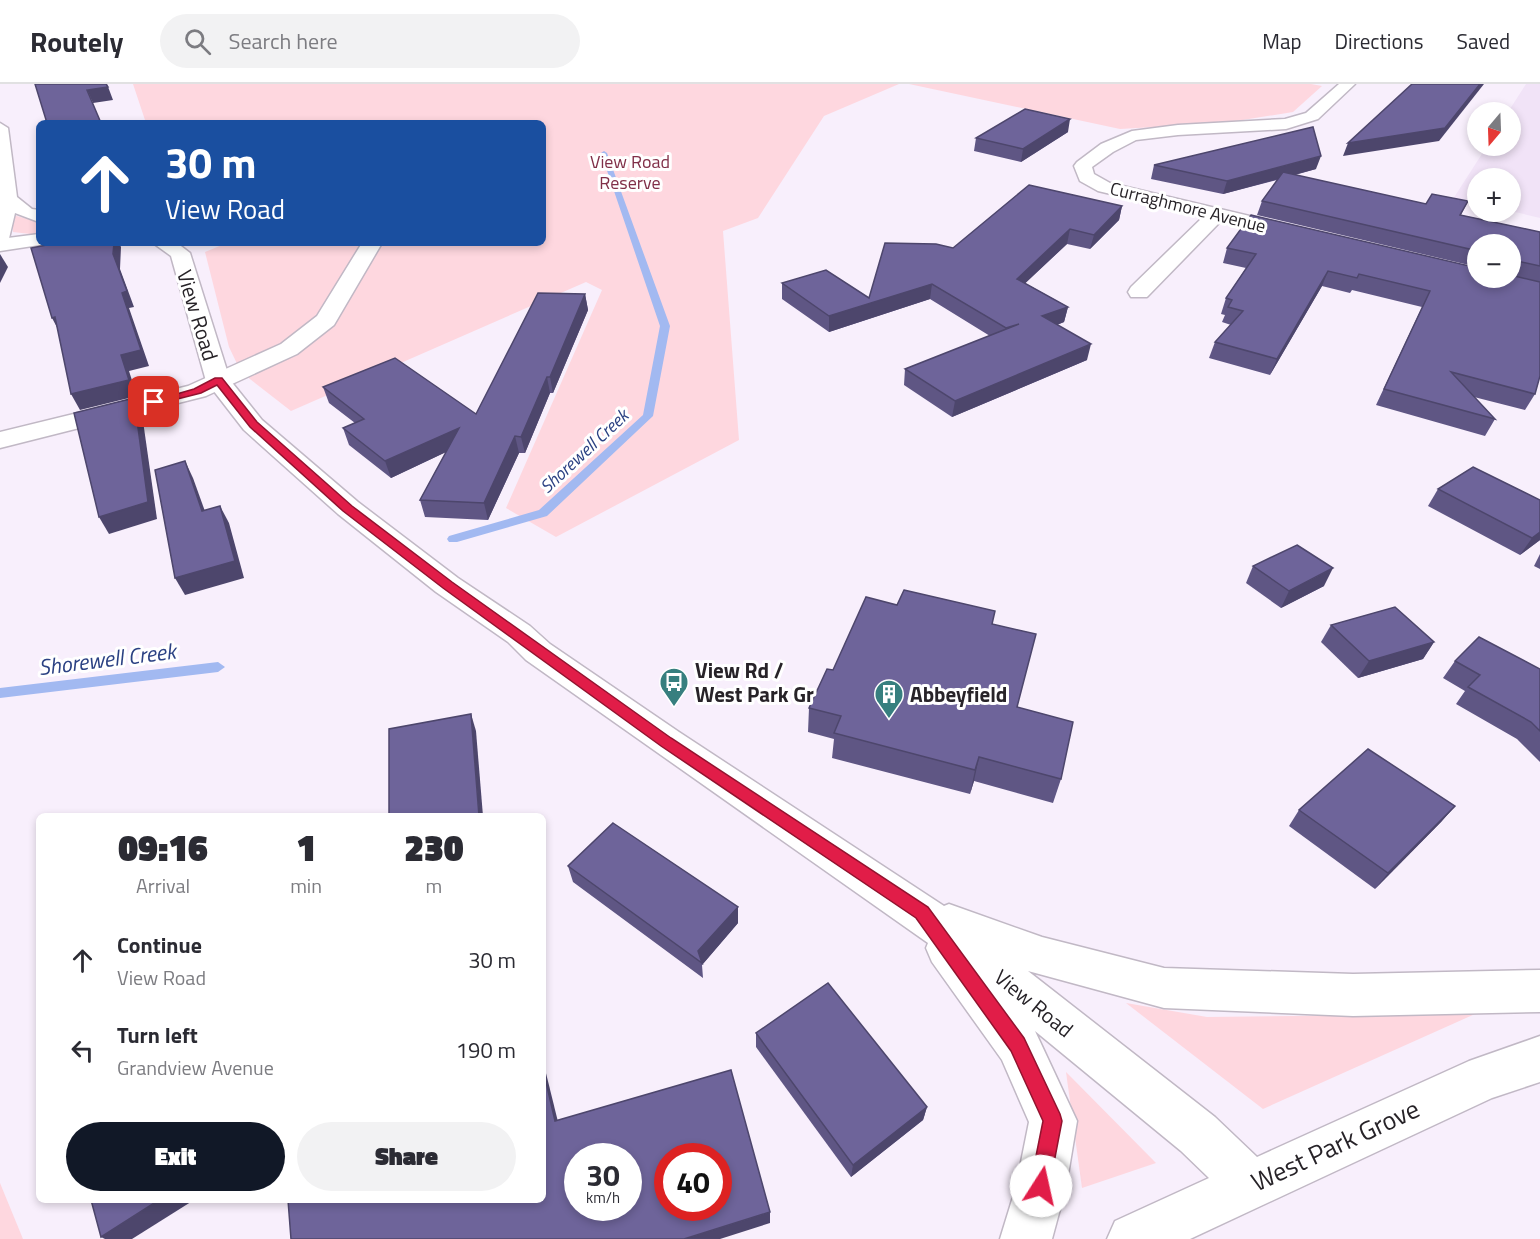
<!DOCTYPE html>
<html lang="en">
<head>
<meta charset="utf-8">
<style>
	body { margin:0; font-family:"Titillium Web",sans-serif; background:#f2f2f3; color:#2b2b33; height:100vh; display:flex; flex-direction:column; font-size:22px; white-space:nowrap }
	* { box-sizing:border-box; margin:0 }
	p { font-size:20px; color:#7c7c81 }
	.icon { flex:none; width:33px; height:33px; fill:none; stroke:currentColor; stroke-width:2; stroke-linecap:round; stroke-linejoin:round }
	.map { position:relative; flex:1; overflow:hidden }
	.panel { position:absolute; left:36px; top:729px; width:510px; height:390px; display:flex; flex-direction:column; background:#fff; border-radius:9px; box-shadow:0 3px 9px #0003 }
	.panel>* { flex:none }
	.hud { position:absolute; left:36px; top:36px; width:510px; height:126px; border-radius:9px; box-shadow:0 3px 9px #0003; background:#1a4fa0; color:#fff; overflow:hidden }
	.needle { width:39px; rotate:199deg }
	.tools { position:absolute; left:1467px; top:18px; display:grid; gap:12px }
	.tools a { display:grid; place-items:center; width:54px; height:54px; border-radius:50%; background:#fff; box-shadow:0 3px 9px #0003; font-size:30px }
	.speed { position:absolute; left:564px; top:1059px; display:flex; gap:12px; font-size:30px; font-weight:700; text-align:center }
	.speed>* { display:grid; place-content:center; width:78px; height:78px; border-radius:50%; background:#fff; box-shadow:0 3px 9px #0003; line-height:1 }
	.speed small { font-size:15px; font-weight:400 }
	.speed .limit { border:9px solid #d22; background:#fff; color:#111 }
	.pin { position:absolute; display:grid; place-items:center; width:51px; height:51px; color:#fff; margin:-26px; border-radius:12px; box-shadow:0 3px 9px #0006 }
	.me { position:absolute; width:66px; margin:-33px; rotate:10deg; stroke-linejoin:round; filter:drop-shadow(0 0 4px #0008) }
	.turn { display:flex; align-items:center; gap:21px; height:126px; padding:0 30px; font-size:27px }
	.turn .icon { width:78px; height:78px; stroke-width:2.5 }
	.turn b { display:block; font-size:42px; line-height:51px }
	.eta { display:flex; justify-content:space-evenly; align-items:center; height:102px; text-align:center }
	.eta b { font-size:36px; font-weight:800; line-height:42px }
	.button { display:flex; gap:12px; margin-top:auto; padding:12px 30px }
	.button a { flex:1; height:69px; border-radius:36px; background:#111827; color:#fff; font-size:24px; font-weight:800; line-height:69px; text-align:center }
	.button a+a { background:#f2f2f3; color:#2b2b33 }
	ul { padding:0; list-style:none }
	li { display:flex; align-items:center; gap:18px; height:90px; padding:0 30px }
	li div { flex:1 }
	li b { display:block; font-size:22px }
	li em { font-style:normal }
	header { display:flex; align-items:center; gap:36px; box-sizing:border-box; height:84px; padding:0 30px; background:#fff; border-bottom:2px solid #e1e1e2 }
	header strong { font-size:28px }
	nav { display:flex; gap:33px; margin-inline-start:auto; font-size:21px }
	.search { width:420px; height:54px; background:#f2f2f3; display:flex; align-items:center; gap:15px; box-sizing:border-box; padding:0 21px; border-radius:33px; color:#7c7c81; font-size:22px }
	.map>svg:first-child { display:block }
</style>
</head>
<body>
<header>
<strong>Routely</strong>
<div class="search"><svg class="icon" aria-label="search" viewBox="0 0 24 24"><circle cx="10" cy="10" r="6"/><path d="M15 15l6 6"/></svg>Search here</div>
<nav><a>Map</a><a>Directions</a><a>Saved</a></nav>
</header>
<div class="map">
<svg width="1540" height="1155" viewBox="0 0 1540 1155">
	<rect width="100%" height="100%" fill="#f8effc"/>
	<!-- built -->
	<polygon fill="#f1e3f7" points="1526,0 1540,0 1540,134 1511,127 1510,94 1478,94 1477,120 1453,115 1487,62 1510,62 1510,28 1508,28"/>
	<!-- green -->
	<g fill="#fed7df">
		<polygon points="133,0 899,0 824,32 758,134 723,147 739,356 556,453 506,424 602,206 586,198 291,327 241,288 229,263 205,168 227,159 543,159 543,39 146,39"/>
		<polygon points="909,0 1311,0 1322,2 1293,28 1224,39 1120,45"/>
		<polygon points="13,131 39,138 39,151 13,148"/>
		<polygon points="1126,919 1207,933 1475,930 1263,1025"/>
		<polygon points="1066,988 1156,1079 1082,1104"/>
		<polygon points="0,1099 23,1155 0,1155"/>
	</g>
	<g fill="none" stroke-linecap="round" stroke-linejoin="round">
		<!-- stream -->
		<g fill="#a2b9f1" fill-rule="evenodd">
			<polygon points="604,67 607,69 670,242 653,332 547,432 457,458 449,458 447,455 449,452 539,426 643,331 660,242 601,69"/>
			<polygon points="218,578 225,583 218,588 0,614 0,604"/>
		</g>
		<!-- street casing -->
		<g stroke="#c1b8c5" stroke-width="3">
			<g id="street">
				<polygon points="1339,0 1355,0 1318,35 1286,45 1178,51 1136,56 1113,68 1092,83 1094,90 1110,99 1296,143 1299,147 1289,153 1221,137 1147,213 1131,213 1128,208 1131,203 1204,132 1098,107 1080,97 1074,82 1077,78 1101,60 1132,47 1178,41 1285,35 1306,29"/>
				<polygon points="0,39 8,44 17,113 32,125 39,126 39,138 15,129 7,163 0,165"/>
				<polygon points="362,159 382,159 334,241 297,270 206,312 0,364 0,348 188,302 281,260 317,232"/>
			</g>
		</g>
		<!-- secondary casing -->
		<g stroke="#c1b8c5" stroke-width="3">
			<g id="secondary">
				<polygon points="39,150 39,159 46,160 0,167 0,155"/>
				<polygon points="153,159 177,159 190,169 230,296 262,336 358,418 458,494 530,542 550,560 679,648 944,822 949,820 1042,853 1164,884 1353,890 1540,886 1540,928 1353,932 1164,924 1028,887 1215,1033 1257,1073 1469,977 1540,952 1540,998 1492,1014 1190,1155 1107,1155 1115,1137 1209,1094 1181,1067 1035,947 1077,1037 1066,1103 1052,1155 1000,1155 1016,1103 1029,1038 1002,976 932,878 926,864 928,859 526,576 508,558 436,508 338,430 244,346 206,297 171,172"/>
			</g>
		</g>
		<!-- street -->
		<use href="#street" fill="#fff" fill-rule="evenodd"/>
		<!-- secondary -->
		<use href="#secondary" fill="#fff" fill-rule="evenodd"/>
	</g>
	<!-- wall -->
	<g fill="#5f5684" fill-rule="evenodd">
		<polygon points="1068,48 1021,78 974,67 976,54"/>
		<path d="M 1154,81 L 1316,85 L 1295,91 L 1426,120 L 1468,117 L 1461,131 L 1540,148 L 1540,292 L 1535,310 L 1525,326 L 1474,313 L 1495,335 L 1485,352 L 1376,321 L 1422,223 L 1352,206 L 1350,209 L 1322,202 L 1270,291 L 1209,274 L 1215,258 L 1231,241 L 1222,238 L 1225,231 L 1221,230 L 1226,214 L 1246,184 L 1223,179 L 1227,164 L 1473,182 L 1257,131 L 1262,117 L 1277,96 L 1223,110 L 1151,95 ZM 1478,160 L 1510,160 L 1510,194 L 1478,194 Z"/>
		<polygon points="1122,122 1119,136 1090,165 1067,160 1025,199 1068,223 1064,238 1057,241 1087,276 952,333 904,301 905,285 990,252 930,215 829,248 782,215 782,199 869,214 953,164"/>
		<polygon points="585,210 588,226 553,309 550,309 525,369 519,369 488,436 425,433 420,416 446,368 391,394 349,361 343,344 355,339 329,319 323,303 476,330"/>
		<polygon points="1438,405 1540,416 1540,456 1520,471 1428,422"/>
		<polygon points="1540,470 1540,485 1534,482"/>
		<polygon points="1253,482 1324,502 1281,524 1246,499"/>
		<polygon points="897,521 993,540 1017,623 1061,695 1053,719 974,697 970,710 832,674 834,655 808,648 809,624 833,586"/>
		<polygon points="1331,541 1434,558 1423,575 1358,594 1321,558"/>
		<polygon points="1455,577 1540,585 1540,678 1517,655 1456,620 1465,607 1443,594"/>
		<polygon points="1455,722 1441,738 1375,805 1289,742 1299,726"/>
		<polygon points="568,782 738,823 738,839 702,881 703,894 573,798"/>
		<polygon points="756,949 927,1023 923,1036 851,1093 756,963"/>
	</g>
	<!-- shaded-wall -->
	<g fill="#4d466c">
		<polygon points="107,0 113,16 93,19 87,6"/>
		<polygon points="1480,0 1484,0 1439,57 1343,72 1348,59"/>
		<polygon points="1070,35 1068,48 1021,78 1023,65"/>
		<polygon points="1321,72 1316,85 1223,110 1227,97"/>
		<polygon points="1122,122 1119,136 1090,165 1094,151"/>
		<polygon points="1070,145 1067,160 1014,210 1017,195"/>
		<polygon points="114,159 119,159 121,163 120,185 134,223 129,224 149,282 129,287 137,312 80,326 71,310 121,271 122,209 113,170"/>
		<polygon points="0,170 8,183 0,199"/>
		<polygon points="1328,187 1322,202 1270,291 1277,275"/>
		<polygon points="932,200 930,215 829,248 829,232"/>
		<polygon points="585,210 588,226 553,309 550,293"/>
		<polygon points="1068,223 1064,238 1038,248 1042,232"/>
		<polygon points="55,233 60,249 52,234"/>
		<polygon points="1091,260 1087,276 952,333 955,317"/>
		<polygon points="547,293 550,309 525,369 521,353"/>
		<polygon points="134,314 142,330 157,435 109,450 99,433"/>
		<polygon points="459,344 463,360 391,394 385,377"/>
		<polygon points="515,352 519,369 488,436 484,419"/>
		<polygon points="185,377 193,394 211,444 202,427"/>
		<polygon points="220,422 229,439 244,494 185,511 175,494"/>
		<polygon points="1540,448 1540,456 1520,471 1532,454"/>
		<polygon points="1333,484 1324,502 1281,524 1289,507"/>
		<polygon points="1434,558 1423,575 1358,594 1369,577"/>
		<polygon points="471,630 476,647 483,732 479,732"/>
		<polygon points="979,673 974,697 970,710 975,686"/>
		<polygon points="1455,722 1441,738 1375,805 1388,789"/>
		<polygon points="738,823 738,839 702,881 698,867"/>
		<polygon points="543,977 561,1050 555,1037 543,985"/>
		<polygon points="927,1023 923,1036 851,1093 853,1081"/>
		<polygon points="159,1116 194,1116 132,1155 105,1155 101,1153"/>
		<polygon points="770,1128 770,1139 720,1155 684,1155"/>
	</g>
	<!-- building -->
	<g fill="#6e649a" stroke="#4d466c" stroke-width="1.5" fill-rule="evenodd">
		<polygon points="35,0 106,0 108,3 87,6 101,39 47,39"/>
		<polygon points="1412,0 1480,0 1445,44 1348,59"/>
		<polygon points="1025,25 1070,35 1023,65 976,54"/>
		<polygon points="1313,43 1321,72 1227,97 1154,81"/>
		<polygon points="1283,88 1426,120 1432,110 1468,117 1460,131 1540,148 1540,182 1517,177 1510,177 1510,160 1478,160 1478,167 1262,117"/>
		<polygon points="1029,101 1122,122 1094,151 1070,145 1017,195 1068,223 1042,232 1091,260 955,317 905,285 1019,240 1006,244 932,200 829,232 782,199 826,186 869,214 885,159 936,160 953,164"/>
		<polygon points="1251,131 1478,184 1478,194 1510,194 1510,191 1540,198 1540,292 1535,310 1451,288 1495,335 1384,305 1430,207 1359,190 1357,194 1328,187 1277,275 1215,258 1243,227 1228,223 1232,216 1226,214 1256,170 1227,164"/>
		<polygon points="57,159 114,159 113,170 127,207 122,209 141,266 121,271 129,296 71,310 55,233 52,234 31,164"/>
		<polygon points="538,209 585,210 550,293 547,293 521,353 515,352 484,419 420,416 459,344 385,377 343,344 364,335 323,303 395,274 476,330"/>
		<polygon points="134,314 148,418 99,433 74,329"/>
		<polygon points="185,377 202,427 220,422 235,477 175,494 155,386"/>
		<polygon points="1473,383 1540,416 1540,448 1532,454 1438,405"/>
		<polygon points="1297,461 1333,484 1289,507 1253,482"/>
		<polygon points="904,506 995,527 992,540 1036,550 1017,623 1073,638 1061,695 979,673 975,686 834,649 841,632 809,624 827,585 833,586 866,513 897,521"/>
		<polygon points="1395,523 1434,558 1369,577 1331,541"/>
		<polygon points="1479,553 1540,585 1540,647 1531,638 1468,603 1480,591 1455,577"/>
		<polygon points="471,630 479,732 389,732 389,645"/>
		<polygon points="1368,665 1455,722 1388,789 1299,726"/>
		<polygon points="613,739 738,823 698,867 702,879 568,782"/>
		<polygon points="828,899 927,1023 853,1081 756,949"/>
		<path d="M 543,985 L 555,1037 L 731,986 L 770,1128 L 684,1155 L 291,1155 L 288,1116 L 543,1116 ZM 578,1072 L 628,1072 L 628,1124 L 578,1124 ZM 668,1072 L 718,1072 L 718,1124 L 668,1124 Z"/>
		<polygon points="91,1116 159,1116 101,1153"/>
	</g>
	<!-- route -->
	<polygon fill="#e11d48" stroke="#92132f" stroke-width="1.5" points="215,294 222,294 257,338 352,422 452,498 671,654 928,823 1024,954 1060,1030 1062,1037 1048,1110 1041,1113 1033,1110 1030,1102 1043,1037 1011,967 916,834 661,662 443,504 343,427 250,343 217,301 201,309 154,321 149,318 194,305"/>
	<!-- icons -->
	<defs>
		<g id="bus-pin" transform="scale(1.5)"><path d="M0 17L-7.5 6A9.5 9.5 0 1 1 7.5 6Z" fill="#377f7f" stroke="#fff"/><path d="M-5-6H5V4H4V6H2V4H-2V6H-4V4H-5ZM-3.5-4V0h7V-4ZM-3.5 1.2v1.5H-2V1.2ZM2 1.2v1.5H3.5V1.2Z" fill="#fff"/></g>
		<g id="building-pin" transform="scale(1.5)"><path d="M0 17L-7.5 6A9.5 9.5 0 1 1 7.5 6Z" fill="#377f7f" stroke="#fff"/><path d="M-4-6H4V6H1V3H-1V6H-4ZM-2.5-4.3h1.7v1.8h-1.7ZM.8-4.3h1.7v1.8H.8ZM-2.5-1h1.7V.8h-1.7ZM.8-1h1.7V.8H.8Z" fill="#fff"/></g>
	</defs>
	<g fill-rule="evenodd">
		<use href="#bus-pin" x="674" y="598"/>
		<use href="#building-pin" x="889" y="610"/>
	</g>
	<g text-anchor="middle" dominant-baseline="central" stroke-width="6" stroke-linejoin="round" paint-order="stroke">
		<!-- far-park labels -->
		<g font-size="18" fill="#802f48" stroke="#fff">
			<text x="630" y="77">View Road<tspan x="630" dy="21">Reserve</tspan></text>
		</g>
		<!-- far-street labels -->
		<g font-size="18" fill="#272328" stroke="#fff">
			<text transform="translate(1188 123) rotate(14)">Curraghmore Avenue</text>
		</g>
		<!-- far-water labels -->
		<g font-size="18" font-style="italic" fill="#2b4183" stroke="#fff">
			<text transform="translate(584 367) rotate(-43)">Shorewell Creek</text>
		</g>
		<!-- street labels -->
		<g font-size="21" fill="#272328" stroke="#fff">
			<text transform="translate(198 231) rotate(73)">View Road</text>
			<text transform="translate(1034 919) rotate(39)">View Road</text>
		</g>
		<!-- poi labels -->
		<g font-size="21" font-weight="bold" fill="#272328" stroke="#fff" text-anchor="start">
			<text x="695" y="586">View Rd /<tspan x="695" dy="24">West Park Gr</tspan></text>
			<text x="910" y="610">Abbeyfield</text>
		</g>
		<!-- water labels -->
		<g font-size="22" font-style="italic" fill="#2b4183" stroke="#fff">
			<text transform="translate(107 575) rotate(-7)">Shorewell Creek</text>
		</g>
		<!-- near-street labels -->
		<g font-size="26" fill="#272328" stroke="#fff">
			<text transform="translate(1335 1061) rotate(-25)">West Park Grove</text>
		</g>
	</g>
</svg>
<div class="tools">
<a><svg class="needle" viewBox="-14 -14 28 28"><path d="M0-13l5 13h-10z" fill="#e53935"/><path d="M0 13l5-13h-10z" fill="#7c7c81"/></svg></a>
<a>+</a>
<a>−</a>
</div>
<div class="speed"><div>30<small>km/h</small></div><div class="limit">40</div></div>
<div class="pin" style="left:154px;top:318px;background:#d93025"><svg class="icon" aria-label="arrive" viewBox="0 0 24 24"><path d="M6 21V4h12l-3 4 3 4H6"/></svg></div>
<svg class="me" style="left:1041px;top:1102px" viewBox="-20 -20 40 40"><circle r="19" fill="#fff"/><path d="M0-13L10 11 0 6-10 11z" fill="#e11d48"/></svg>
<div class="hud">
<div class="turn"><svg class="icon" aria-label="ahead" viewBox="0 0 24 24"><path d="M12 20V5M6 11l6-6 6 6"/></svg><div><b>30 m</b>View Road</div></div>
</div>
<section class="panel">
<div class="eta">
<div><b>09:16</b><p>Arrival</p></div>
<div><b>1</b><p>min</p></div>
<div><b>230</b><p>m</p></div>
</div>
<ul>
<li><svg class="icon" aria-label="ahead" viewBox="0 0 24 24"><path d="M12 20V5M6 11l6-6 6 6"/></svg><div><b>Continue</b><p>View Road</p></div><em>30 m</em></li>
<li><svg class="icon" aria-label="left" viewBox="0 0 24 24"><path d="M17 20v-9H6M10 6l-5 5 5 5"/></svg><div><b>Turn left</b><p>Grandview Avenue</p></div><em>190 m</em></li>
</ul>
<div class="button"><a>Exit</a><a>Share</a></div>
</section>
</div>
</body>
</html>
